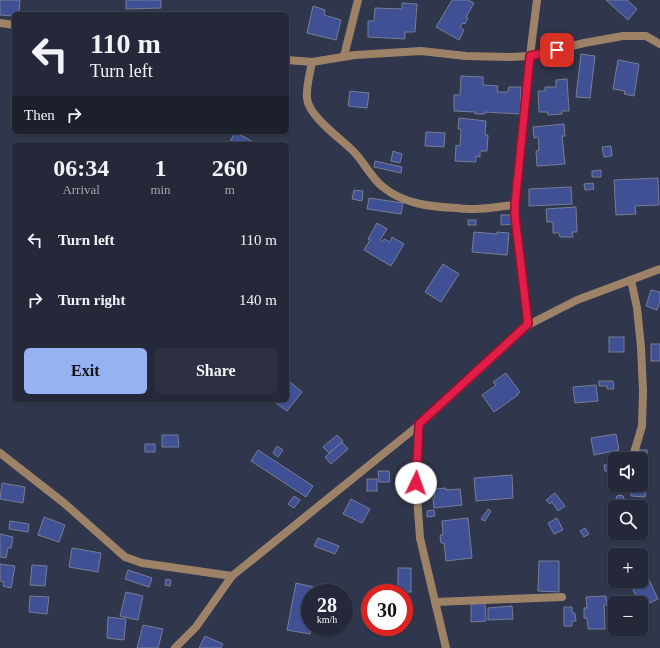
<!DOCTYPE html>
<html lang="en">
<head>
<meta charset="utf-8">
<style>
	body { margin:0; font-family:"Times New Roman",serif; background:#2c3040; color:#f1f3f6; height:100vh; display:flex; flex-direction:column; font-size:15px; white-space:nowrap }
	* { box-sizing:border-box; margin:0 }
	p { font-size:13px; color:#a3a6ae }
	.icon { flex:none; width:22px; height:22px; fill:none; stroke:currentColor; stroke-width:2; stroke-linecap:round; stroke-linejoin:round }
	.map { position:relative; flex:1; overflow:hidden }
	.sheet { position:absolute; left:12px; top:142px; width:277px; height:260px; display:flex; flex-direction:column; background:#242838; border-radius:6px; box-shadow:0 1px 3px #0004,0 0 0 1px #414453 }
	.sheet>* { flex:none }
	.top-card { position:absolute; left:12px; top:12px; width:277px; height:122px; border-radius:6px; box-shadow:0 1px 3px #0004,0 0 0 1px #414453; background:#242838; color:#f1f3f6; overflow:hidden }
	.fabs { position:absolute; left:608px; top:452px; display:grid; gap:8px }
	.fabs a { display:grid; place-items:center; width:40px; height:40px; border-radius:6px; background:#242838; box-shadow:0 1px 3px #0004,0 0 0 1px #414453; font-size:20px }
	.speed { position:absolute; left:301px; top:584px; display:flex; gap:8px; font-size:20px; font-weight:700; text-align:center }
	.speed>* { display:grid; place-content:center; width:52px; height:52px; border-radius:50%; background:#242838; box-shadow:0 1px 3px #0004,0 0 0 1px #414453; line-height:1 }
	.speed small { font-size:10px; font-weight:400 }
	.speed .limit { border:6px solid #d22; background:#fff; color:#111 }
	.pin { position:absolute; display:grid; place-items:center; width:34px; height:34px; color:#fff; margin:-17px; border-radius:8px; box-shadow:0 2px 6px #0006 }
	.me { position:absolute; width:44px; margin:-22px; rotate:3deg; stroke-linejoin:round; filter:drop-shadow(0 0 3px #0008) }
	.turn { display:flex; align-items:center; gap:14px; height:84px; padding:0 12px; font-size:18px }
	.turn .icon { width:52px; height:52px; stroke-width:2.5 }
	.turn b { display:block; font-size:28px; line-height:34px }
	.then { display:flex; align-items:center; height:38px; padding:0 12px; background:#0003; gap:8px; font-size:15px }
	.eta { display:flex; justify-content:space-evenly; align-items:center; height:68px; text-align:center }
	.eta b { font-size:24px; font-weight:800; line-height:28px }
	.action { display:flex; gap:8px; margin-top:auto; padding:8px 12px }
	.action a { flex:1; height:46px; border-radius:6px; background:#95b2f1; color:#111; font-size:16px; font-weight:800; line-height:46px; text-align:center }
	.action a+a { background:#2c3040; color:#f1f3f6 }
	ul { padding:0; list-style:none }
	li { display:flex; align-items:center; gap:12px; height:60px; padding:0 12px }
	li div { flex:1 }
	li b { display:block; font-size:15px }
	li em { font-style:normal }
	.map>svg:first-child { display:block }
</style>
</head>
<body>
<div class="map">
<svg width="660" height="648" viewBox="0 0 660 648">
	<rect width="100%" height="100%" fill="#30364b"/>
	<!-- building -->
	<g fill="#3f5094" stroke="#767d95">
		<polygon points="0,0 20,0 19,14 14,14 14,16 0,15"/>
		<polygon points="126,0 161,0 161,8 126,9"/>
		<polygon points="452,0 468,0 474,3 466,17 468,18 465,24 463,23 460,27 464,30 459,40 436,27"/>
		<polygon points="606,0 627,0 637,9 628,20"/>
		<polygon points="402,3 417,4 415,32 405,32 405,39 368,37 368,21 374,21 375,8 402,9"/>
		<polygon points="313,6 325,10 324,15 341,20 336,40 307,33"/>
		<polygon points="581,54 595,56 590,98 576,97"/>
		<polygon points="618,60 639,64 634,96 624,94 625,91 613,89"/>
		<polygon points="461,76 483,77 483,85 498,86 497,92 508,92 509,87 521,87 520,114 485,112 485,114 475,114 475,112 454,111 454,95 460,95"/>
		<polygon points="567,79 569,111 562,111 562,114 548,115 547,112 539,112 538,91 545,91 545,87 556,87 556,80"/>
		<polygon points="350,91 369,93 367,108 348,106"/>
		<polygon points="459,118 486,121 485,135 488,135 487,151 480,151 480,157 476,156 476,162 455,161 456,145 460,146 461,129 458,129"/>
		<polygon points="564,124 565,136 562,136 565,164 537,166 536,151 539,150 538,137 534,138 533,127"/>
		<polygon points="235,132 257,144 229,144"/>
		<polygon points="426,132 445,133 444,147 425,146"/>
		<polygon points="611,146 612,156 604,157 602,147"/>
		<polygon points="393,151 402,154 400,163 391,161"/>
		<polygon points="375,161 402,167 401,173 374,167"/>
		<polygon points="601,170 601,177 592,177 592,171"/>
		<polygon points="658,178 659,205 635,206 636,214 616,215 614,180"/>
		<polygon points="593,183 594,189 585,190 584,184"/>
		<polygon points="571,187 572,204 529,206 529,189"/>
		<polygon points="354,190 363,191 362,201 352,199"/>
		<polygon points="369,198 403,203 401,214 367,209"/>
		<polygon points="576,207 577,232 572,232 573,237 560,237 559,233 553,233 553,222 547,222 546,209"/>
		<polygon points="501,215 513,215 513,224 501,225"/>
		<rect x="468" y="220" width="8" height="5"/>
		<polygon points="377,223 387,229 380,240 382,242 384,239 390,242 392,237 404,244 391,266 364,250 370,240 368,239"/>
		<polygon points="474,232 497,234 497,232 509,233 507,255 472,252"/>
		<polygon points="443,264 459,274 441,302 425,292"/>
		<polygon points="651,290 660,292 660,301 657,310 646,306"/>
		<rect x="609" y="337" width="15" height="15"/>
		<rect x="651" y="344" width="9" height="17"/>
		<polygon points="506,373 520,392 517,394 518,395 494,412 482,395 496,385 493,382"/>
		<polygon points="289,381 302,392 287,411 273,401 287,400 287,383"/>
		<polygon points="599,381 613,381 614,389 607,389 607,386 599,386"/>
		<polygon points="596,385 598,401 575,403 573,387"/>
		<polygon points="616,434 619,450 594,455 591,438"/>
		<polygon points="162,435 178,435 179,447 162,447"/>
		<polygon points="337,435 343,441 329,453 323,447"/>
		<polygon points="342,442 348,449 331,464 325,457"/>
		<rect x="145" y="444" width="10" height="8"/>
		<polygon points="277,446 283,450 278,457 273,453"/>
		<polygon points="258,450 313,486 306,497 251,461"/>
		<rect x="638" y="450" width="9" height="4"/>
		<rect x="641" y="463" width="6" height="10"/>
		<polygon points="604,465 613,465 613,471 605,471"/>
		<polygon points="378,471 389,471 390,482 379,482"/>
		<polygon points="512,475 513,498 476,501 474,478"/>
		<polygon points="641,476 647,476 645,497 631,496 632,485 641,485"/>
		<rect x="367" y="479" width="10" height="12"/>
		<polygon points="2,483 25,487 23,503 0,499"/>
		<polygon points="446,488 446,490 460,489 462,505 434,508 433,498 435,498 434,489"/>
		<polygon points="555,493 565,506 558,511 552,502 550,504 546,500"/>
		<circle cx="620" cy="499" r="4"/>
		<polygon points="294,496 300,500 294,508 288,504"/>
		<polygon points="351,499 370,509 362,523 343,514"/>
		<polygon points="488,509 491,511 485,521 481,519"/>
		<polygon points="434,510 435,516 427,517 427,511"/>
		<polygon points="44,517 65,525 59,542 38,535"/>
		<polygon points="468,518 472,558 446,561 444,543 441,543 440,535 443,535 442,521"/>
		<polygon points="557,518 563,530 554,534 548,523"/>
		<polygon points="10,521 29,524 28,532 9,529"/>
		<polygon points="585,528 589,534 584,537 580,531"/>
		<polygon points="0,534 13,537 11,548 8,548 6,558 0,557"/>
		<polygon points="318,538 339,546 335,554 314,546"/>
		<polygon points="72,548 101,553 98,572 69,567"/>
		<polygon points="539,561 559,561 559,592 538,591"/>
		<polygon points="0,564 15,566 11,588 3,586 4,582 0,581"/>
		<polygon points="32,565 47,566 45,586 30,585"/>
		<rect x="398" y="568" width="13" height="24"/>
		<polygon points="128,570 152,578 149,587 125,579"/>
		<polygon points="648,578 658,599 641,607 641,603 639,603 631,585"/>
		<polygon points="166,579 171,580 170,586 165,585"/>
		<polygon points="296,583 318,588 317,593 310,593 310,627 311,627 310,634 287,630"/>
		<polygon points="126,592 143,596 138,620 120,616"/>
		<polygon points="30,596 49,597 47,614 29,612"/>
		<polygon points="606,596 607,605 604,605 605,629 588,629 587,618 584,618 584,608 587,608 586,597"/>
		<polygon points="485,603 486,621 471,622 471,604"/>
		<polygon points="512,606 513,619 488,620 488,608"/>
		<polygon points="564,607 572,607 572,613 575,613 576,621 572,621 572,626 564,626"/>
		<polygon points="108,617 126,619 124,640 107,638"/>
		<polygon points="143,625 163,629 158,648 137,648"/>
		<polygon points="205,636 223,644 221,648 199,648"/>
	</g>
	<g fill="none" stroke-linecap="round" stroke-linejoin="round">
		<!-- minor -->
		<g stroke="#9d8267" stroke-width="8">
			<polyline points="0,23 14,25"/>
			<polyline points="344,56 358,0"/>
			<polyline points="287,60 312,62 355,55 421,51 466,56 510,57 530,56 584,43 623,36 646,36 660,44"/>
			<path d="M 312,62 C 310,74 306,86 307,98 C 308,115 338,137 350,148 C 363,159 369,176 383,187 C 403,204 432,207 457,208 C 463,209 469,209 475,209 C 488,209 502,206 515,205"/>
			<polyline points="631,280 637,308 641,347 643,391 642,426 634,453"/>
			<polyline points="528,325 515,216 515,205 530,56 537,0"/>
			<polyline points="419,425 416,483 420,538 446,648"/>
			<polyline points="0,453 64,503 125,557 142,563 232,576"/>
			<polyline points="435,602 562,597"/>
			<polyline points="175,648 196,627 232,576 419,425 528,325 577,300 660,269"/>
		</g>
	</g>
	<g fill="none" stroke-linecap="round" stroke-linejoin="round">
		<!-- route casing -->
		<g stroke="#92132f" stroke-width="10">
			<polyline id="route" points="416,483 419,424 528,324 515,216 515,205 530,56 557,50"/>
		</g>
		<!-- route -->
		<use href="#route" stroke="#e11d48" stroke-width="7"/>
	</g>
</svg>
<div class="fabs">
<a><svg class="icon" aria-label="sound" viewBox="0 0 24 24"><path d="M4 9h4l5-4v14l-5-4H4zM17 9q2 3 0 6"/></svg></a>
<a><svg class="icon" aria-label="search" viewBox="0 0 24 24"><circle cx="10" cy="10" r="6"/><path d="M15 15l6 6"/></svg></a>
<a>+</a>
<a>−</a>
</div>
<div class="speed"><div>28<small>km/h</small></div><div class="limit">30</div></div>
<div class="pin" style="left:557px;top:50px;background:#d93025"><svg class="icon" aria-label="arrive" viewBox="0 0 24 24"><path d="M6 21V4h12l-3 4 3 4H6"/></svg></div>
<svg class="me" style="left:416px;top:483px" viewBox="-20 -20 40 40"><circle r="19" fill="#fff"/><path d="M0-13L10 11 0 6-10 11z" fill="#e11d48"/></svg>
<div class="top-card">
<div class="turn"><svg class="icon" aria-label="left" viewBox="0 0 24 24"><path d="M17 20v-9H6M10 6l-5 5 5 5"/></svg><div><b>110 m</b>Turn left</div></div>
<div class="then">Then<svg class="icon" aria-label="right" viewBox="0 0 24 24"><path d="M7 20v-9h11M14 6l5 5-5 5"/></svg></div>
</div>
<section class="sheet">
<div class="eta">
<div><b>06:34</b><p>Arrival</p></div>
<div><b>1</b><p>min</p></div>
<div><b>260</b><p>m</p></div>
</div>
<ul>
<li><svg class="icon" aria-label="left" viewBox="0 0 24 24"><path d="M17 20v-9H6M10 6l-5 5 5 5"/></svg><div><b>Turn left</b></div><em>110 m</em></li>
<li><svg class="icon" aria-label="right" viewBox="0 0 24 24"><path d="M7 20v-9h11M14 6l5 5-5 5"/></svg><div><b>Turn right</b></div><em>140 m</em></li>
</ul>
<div class="action"><a>Exit</a><a>Share</a></div>
</section>
</div>
</body>
</html>
